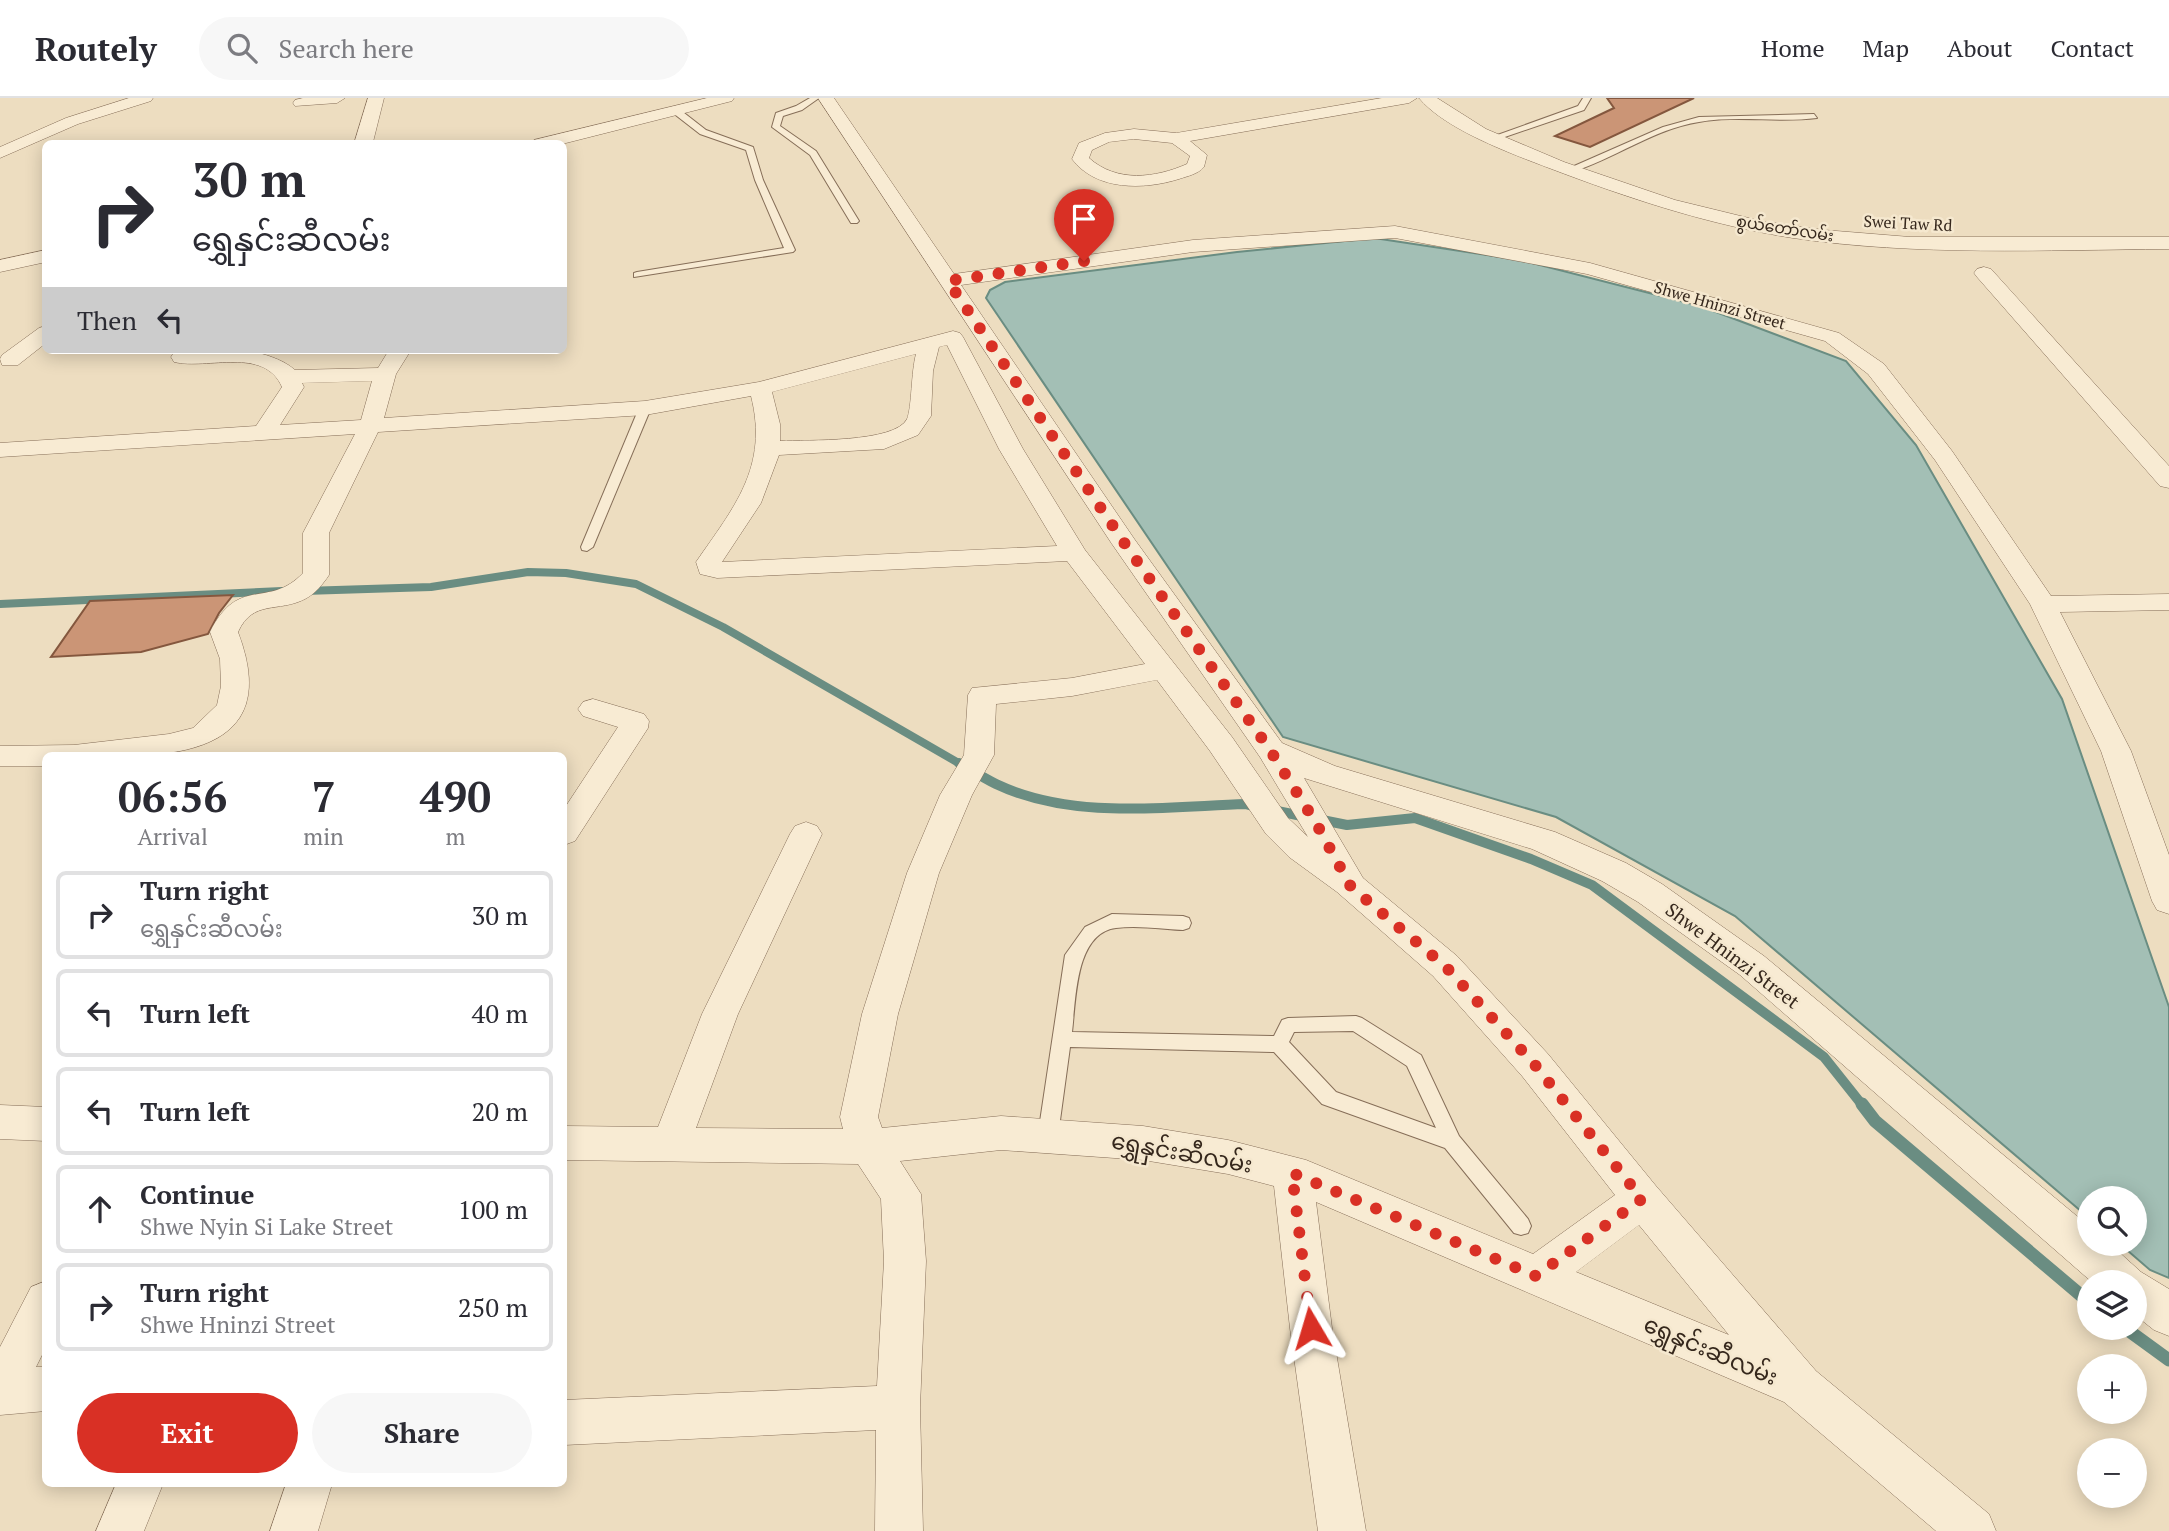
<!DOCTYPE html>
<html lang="en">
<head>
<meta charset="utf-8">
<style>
	body { margin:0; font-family:"PT Serif","Noto Sans Myanmar",serif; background:#f7f7f7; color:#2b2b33; height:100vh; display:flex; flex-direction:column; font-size:26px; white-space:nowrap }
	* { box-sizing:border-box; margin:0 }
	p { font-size:23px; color:#7c7c81 }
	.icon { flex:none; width:38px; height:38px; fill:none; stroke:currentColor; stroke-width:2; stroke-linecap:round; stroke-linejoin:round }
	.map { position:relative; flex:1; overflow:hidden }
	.panel { position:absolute; left:42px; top:654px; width:525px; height:735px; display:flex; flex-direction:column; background:#fff; border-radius:10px; box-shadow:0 4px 18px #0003 }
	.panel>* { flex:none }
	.hud { position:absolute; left:42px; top:42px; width:525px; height:214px; border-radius:10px; box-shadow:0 4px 18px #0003; background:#fff; color:#2b2b33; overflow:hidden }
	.buttons { position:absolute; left:2077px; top:1088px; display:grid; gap:14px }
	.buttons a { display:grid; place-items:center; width:70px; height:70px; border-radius:50%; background:#fff; box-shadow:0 4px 18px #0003; font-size:35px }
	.pin { position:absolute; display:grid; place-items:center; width:60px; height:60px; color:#fff; margin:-72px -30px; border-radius:50% 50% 50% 0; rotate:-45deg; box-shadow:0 0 7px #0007 }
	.pin .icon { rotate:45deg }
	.me { position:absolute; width:77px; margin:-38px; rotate:353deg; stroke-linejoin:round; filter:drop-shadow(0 0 5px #0008) }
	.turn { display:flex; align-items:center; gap:24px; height:147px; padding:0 35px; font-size:32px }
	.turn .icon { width:91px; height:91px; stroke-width:2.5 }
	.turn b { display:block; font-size:49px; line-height:60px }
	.then { display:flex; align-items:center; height:66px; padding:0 35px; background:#0003; gap:14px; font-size:26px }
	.eta { display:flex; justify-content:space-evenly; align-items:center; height:119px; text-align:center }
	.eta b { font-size:42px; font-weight:700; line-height:49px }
	.cta { display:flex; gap:14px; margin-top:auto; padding:14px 35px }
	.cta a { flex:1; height:80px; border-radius:42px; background:#d93025; color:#fff; font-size:28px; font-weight:700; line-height:80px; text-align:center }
	.cta a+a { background:#f7f7f7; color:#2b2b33 }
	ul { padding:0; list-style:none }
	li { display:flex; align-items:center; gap:21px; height:88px; margin:0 14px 10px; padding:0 21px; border:4px solid #e1e1e2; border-radius:10px }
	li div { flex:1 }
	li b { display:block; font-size:26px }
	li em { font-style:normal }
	header { display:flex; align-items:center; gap:42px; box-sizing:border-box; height:98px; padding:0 35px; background:#fff; border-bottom:2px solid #e1e1e2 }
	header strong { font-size:33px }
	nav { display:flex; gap:38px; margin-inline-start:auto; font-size:24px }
	.search { width:490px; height:63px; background:#f7f7f7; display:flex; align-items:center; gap:18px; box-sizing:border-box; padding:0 24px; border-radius:38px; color:#7c7c81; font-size:26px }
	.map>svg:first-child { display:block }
</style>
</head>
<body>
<header>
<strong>Routely</strong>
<div class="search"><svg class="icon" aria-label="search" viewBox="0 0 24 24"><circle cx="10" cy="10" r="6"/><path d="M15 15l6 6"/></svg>Search here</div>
<nav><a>Home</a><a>Map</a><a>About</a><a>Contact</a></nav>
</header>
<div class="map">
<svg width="2169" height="1433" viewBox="0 0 2169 1433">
	<rect width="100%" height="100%" fill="#edddc0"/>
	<!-- water -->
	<polygon fill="#a3bfb5" stroke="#6a8d82" stroke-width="2" points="1374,140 1520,162 1700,208 1846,263 1916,347 2062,601 2169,909 2169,1180 2150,1172 2120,1146 2135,1146 2135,1101 2090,1101 2089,1120 1735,818 1556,719 1283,639 986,200 990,192 1005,184 1237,154"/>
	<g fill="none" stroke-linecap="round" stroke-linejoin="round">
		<!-- stream-far2 -->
		<g stroke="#6a8d82" stroke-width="8">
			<polyline points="304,493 431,489 528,474 566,475 636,486 723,529 962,667"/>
			<polyline points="0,506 282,493"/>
		</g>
		<!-- stream-far1 -->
		<g stroke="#6a8d82" stroke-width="10">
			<path d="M 959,665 C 971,672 984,680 996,686 C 1072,722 1164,709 1245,706 L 1257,709"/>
			<polyline points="1272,712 1347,727 1415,720 1531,761 1592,787 1824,959 1863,1008"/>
		</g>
		<!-- stream -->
		<g stroke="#6a8d82" stroke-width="13">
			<polyline points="1862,1006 1875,1023 2090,1205"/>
			<polyline points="2125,1230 2169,1262"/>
		</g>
	</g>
	<!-- building -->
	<g fill="#cb9576" stroke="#84573e" stroke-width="2">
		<polygon points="1607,0 1694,0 1590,49 1555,38 1614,10"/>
		<polygon points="233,497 219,515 208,536 141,554 51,559 90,503"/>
	</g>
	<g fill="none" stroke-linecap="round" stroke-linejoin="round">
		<!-- lane casing -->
		<g stroke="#866e58" stroke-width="2">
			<g id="lane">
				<polygon points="810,0 819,0 802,12 783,18 780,28 816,53 859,123 857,125 851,125 810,57 772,29 776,15 796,8"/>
				<polygon points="1583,0 1591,0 1584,12 1496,42 1489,40 1578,8"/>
				<polygon points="673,11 679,11 706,32 753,49 763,82 795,152 793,154 634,179 634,175 637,174 784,150 755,82 746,52 700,36 673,15"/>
				<path d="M 1814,16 L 1817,20 C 1778,25 1737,17 1699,24 C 1653,31 1613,62 1569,75 L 1565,72 L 1663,29 L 1699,19 Z"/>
				<polygon points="645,307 651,310 593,449 587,453 582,452 581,449 639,310"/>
				<path d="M 1112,816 L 1183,818 L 1189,820 L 1191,825 L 1189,830 L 1183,832 C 1162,831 1138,827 1116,830 C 1075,835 1076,902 1072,934 L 1274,938 L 1282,922 L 1288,920 L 1356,918 L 1362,920 L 1421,957 L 1459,1038 L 1528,1121 L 1531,1128 L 1528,1135 L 1521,1137 L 1514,1135 L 1445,1050 L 1322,1006 L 1274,954 L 1070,949 L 1058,1037 L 1055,1043 L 1048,1046 L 1041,1043 L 1038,1037 L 1065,857 L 1085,829 ZM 1353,933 L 1407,968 L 1436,1030 L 1336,994 L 1289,944 L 1294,934 Z"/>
			</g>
		</g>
		<!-- street casing -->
		<g stroke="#866e58" stroke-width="1">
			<g id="street">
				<polygon points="129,0 153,0 151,3 78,26 0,60 0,49 66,20"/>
				<polygon points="303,0 345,0 337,5 295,8 293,5 295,2"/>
				<polygon points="368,0 384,0 373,44 354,46"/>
				<polygon points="707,0 734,0 732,3 562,46 532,46 534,42"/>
				<path d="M 818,0 L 834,0 L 954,176 L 1193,142 L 1395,128 L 1590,165 L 1839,235 L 1884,266 L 1952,353 L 2051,498 L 2169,496 L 2169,512 L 2060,514 L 2131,653 L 2169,757 L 2169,816 L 2157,812 L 2152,803 L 2101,653 L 2030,506 L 1935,362 L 1868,276 L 1825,243 L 1587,176 L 1395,140 L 1193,154 L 961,187 L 1135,442 L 1282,645 L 1335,668 L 1555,734 L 1626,765 L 1662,786 L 1764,858 L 2090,1129 L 2090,1146 L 2110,1146 L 2141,1174 L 2169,1191 L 2169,1238 L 2154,1232 L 2135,1217 L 2135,1185 L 2093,1185 L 1740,877 L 1638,804 L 1602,783 L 1532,751 L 1304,680 L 1363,780 L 1457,858 L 1548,956 L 1656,1088 L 1816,1273 L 1989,1416 L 1996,1433 L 1936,1433 L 1784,1304 L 1316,1104 L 1332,1230 L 1366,1433 L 1318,1433 L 1290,1230 L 1274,1088 L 1228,1076 L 1143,1062 L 1001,1052 L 900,1063 L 921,1096 L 926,1163 L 920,1309 L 923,1433 L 875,1433 L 876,1332 L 564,1347 L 564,1302 L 877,1288 L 884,1163 L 881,1101 L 858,1066 L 564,1062 L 564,1028 L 658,1029 L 702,916 L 790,736 L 795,728 L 806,724 L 817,728 L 822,736 L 738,916 L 696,1030 L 843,1031 L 840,1019 L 862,916 L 907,775 L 940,697 L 964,657 L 968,597 L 972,590 L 1072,580 L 1145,566 L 1067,463 L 717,480 L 700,476 L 696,464 C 734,409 769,369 751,298 L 645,317 L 378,334 L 329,435 L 329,477 C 323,486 315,496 305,501 C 278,515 253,501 238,534 C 292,676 134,658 46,658 L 46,668 L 0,668 L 0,648 L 74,647 L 169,636 L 193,630 L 217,607 L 221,588 L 220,561 L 210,534 C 239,476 268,512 303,475 L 303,435 L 355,336 L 0,359 L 0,345 L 256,328 L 282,289 C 264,248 208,272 174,264 L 171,259 L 174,254 C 208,246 269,249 295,272 L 378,270 L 389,252 L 411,252 L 396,276 L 384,320 L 645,303 L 759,284 L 953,233 L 960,235 L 963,239 L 1023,351 L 1085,452 L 1232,639 L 1288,720 L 1308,739 L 1260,659 L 1112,446 ZM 947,247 L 999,351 L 1057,448 L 722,464 L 761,405 L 779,357 L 884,351 L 918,337 L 931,318 L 933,273 L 939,249 ZM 916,256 C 911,274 912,309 907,321 C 895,345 806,342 780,343 L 780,326 L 772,294 ZM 372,283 L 361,322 L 280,327 L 304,289 L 302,285 ZM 1157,582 L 1210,653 L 1266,736 L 1289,759 L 1337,794 L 1433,878 L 1522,978 L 1615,1097 L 1533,1156 L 1306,1062 L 1228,1042 L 1143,1028 L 1001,1018 L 882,1030 L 878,1019 L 898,916 L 939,775 L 972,697 L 994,657 L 996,606 L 1072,598 ZM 1639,1127 L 1729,1237 L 1576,1174 Z"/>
				<path d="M 1382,0 L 1417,0 L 1409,5 L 1190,43 L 1207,57 L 1204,69 C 1198,76 1188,78 1179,81 C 1144,92 1096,93 1072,61 L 1079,45 L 1105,35 L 1134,31 L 1176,35 ZM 1134,41 L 1172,45 L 1190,58 L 1187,66 C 1155,80 1117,85 1089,60 L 1092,52 L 1109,44 Z"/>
				<path d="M 1419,0 L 1437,0 L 1486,31 L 1564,64 L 1675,102 L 1761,123 L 1824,132 L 1910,139 L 2169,139 L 2169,151 C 2044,152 1917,158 1793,140 C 1709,127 1628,100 1549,70 C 1512,56 1444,31 1419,0 Z"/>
				<polygon points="46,152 46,164 0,174 0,162"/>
				<polygon points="1984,169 1991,171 2169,368 2169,390 2160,388 1977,179 1974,175 1977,171"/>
				<polygon points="46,228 46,245 18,267 2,267 0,261 2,257 39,230"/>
				<polygon points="593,601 644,616 649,623 648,630 575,743 564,747 564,711 618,629 583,618 578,611 583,604"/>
				<polygon points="0,1007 46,1009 46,1043 0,1041"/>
				<polygon points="46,1183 46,1249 36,1269 46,1269 46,1313 0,1317 0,1249 31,1189"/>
				<polygon points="116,1386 163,1386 144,1433 96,1433"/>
				<polygon points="286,1386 332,1386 318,1433 270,1433"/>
			</g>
		</g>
		<!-- lane -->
		<use href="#lane" fill="#f8ebd3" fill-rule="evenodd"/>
		<!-- street -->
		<use href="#street" fill="#f8ebd3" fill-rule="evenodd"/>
	</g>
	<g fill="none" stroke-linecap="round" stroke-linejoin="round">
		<!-- route -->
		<polyline stroke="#d93025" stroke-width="12" stroke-dasharray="0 21.6" points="1084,163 948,183 1125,446 1270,652 1316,725 1351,789 1445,868 1535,967 1642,1101 1536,1178 1292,1075 1311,1230"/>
	</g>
	<g text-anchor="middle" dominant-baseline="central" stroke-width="5" stroke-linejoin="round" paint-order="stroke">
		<!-- far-street labels -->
		<g font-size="16" fill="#35271c" stroke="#f5e8cf">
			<text transform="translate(1908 125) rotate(3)">Swei Taw Rd</text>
			<text transform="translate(1785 130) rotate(9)">စွယ်တော်လမ်း</text>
			<text transform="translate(1720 207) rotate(16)">Shwe Hninzi Street</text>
		</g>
		<!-- street labels -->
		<g font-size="19" fill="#35271c" stroke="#f5e8cf">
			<text transform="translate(1733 857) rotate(37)">Shwe Hninzi Street</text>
		</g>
		<!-- near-street labels -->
		<g font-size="23" fill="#35271c" stroke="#f5e8cf">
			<text transform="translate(1182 1054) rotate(10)">ရွှေနှင်းဆီလမ်း</text>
			<text transform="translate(1711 1252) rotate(23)">ရွှေနှင်းဆီလမ်း</text>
		</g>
	</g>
</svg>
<div class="buttons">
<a><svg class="icon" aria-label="search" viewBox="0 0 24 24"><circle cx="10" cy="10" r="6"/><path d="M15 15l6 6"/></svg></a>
<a><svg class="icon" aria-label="layers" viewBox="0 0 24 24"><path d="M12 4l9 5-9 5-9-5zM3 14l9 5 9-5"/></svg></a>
<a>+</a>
<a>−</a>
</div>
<div class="pin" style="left:1084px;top:163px;background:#d93025"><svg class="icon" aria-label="arrive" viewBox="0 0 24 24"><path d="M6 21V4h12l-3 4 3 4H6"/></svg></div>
<svg class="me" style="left:1311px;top:1230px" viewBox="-20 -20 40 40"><path d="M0-17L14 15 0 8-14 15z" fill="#d93025" stroke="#fff" stroke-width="4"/></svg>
<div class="hud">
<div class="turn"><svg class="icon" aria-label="right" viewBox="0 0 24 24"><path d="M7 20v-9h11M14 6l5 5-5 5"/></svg><div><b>30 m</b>ရွှေနှင်းဆီလမ်း</div></div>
<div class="then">Then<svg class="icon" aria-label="left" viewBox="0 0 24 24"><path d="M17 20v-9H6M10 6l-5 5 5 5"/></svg></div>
</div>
<section class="panel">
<div class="eta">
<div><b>06:56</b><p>Arrival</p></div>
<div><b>7</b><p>min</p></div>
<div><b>490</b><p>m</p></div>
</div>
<ul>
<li><svg class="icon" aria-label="right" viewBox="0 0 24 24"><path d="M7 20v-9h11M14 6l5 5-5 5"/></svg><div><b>Turn right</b><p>ရွှေနှင်းဆီလမ်း</p></div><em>30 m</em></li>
<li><svg class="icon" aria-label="left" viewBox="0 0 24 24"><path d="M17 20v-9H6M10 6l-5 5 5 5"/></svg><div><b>Turn left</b></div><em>40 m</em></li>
<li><svg class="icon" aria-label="left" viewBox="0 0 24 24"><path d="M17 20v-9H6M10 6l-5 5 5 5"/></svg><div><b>Turn left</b></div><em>20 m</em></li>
<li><svg class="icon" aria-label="ahead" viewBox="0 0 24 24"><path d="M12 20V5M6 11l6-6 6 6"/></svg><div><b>Continue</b><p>Shwe Nyin Si Lake Street</p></div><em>100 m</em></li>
<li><svg class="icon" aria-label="right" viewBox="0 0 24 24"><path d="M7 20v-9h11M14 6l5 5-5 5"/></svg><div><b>Turn right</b><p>Shwe Hninzi Street</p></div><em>250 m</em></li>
</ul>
<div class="cta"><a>Exit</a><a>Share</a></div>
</section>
</div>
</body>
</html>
